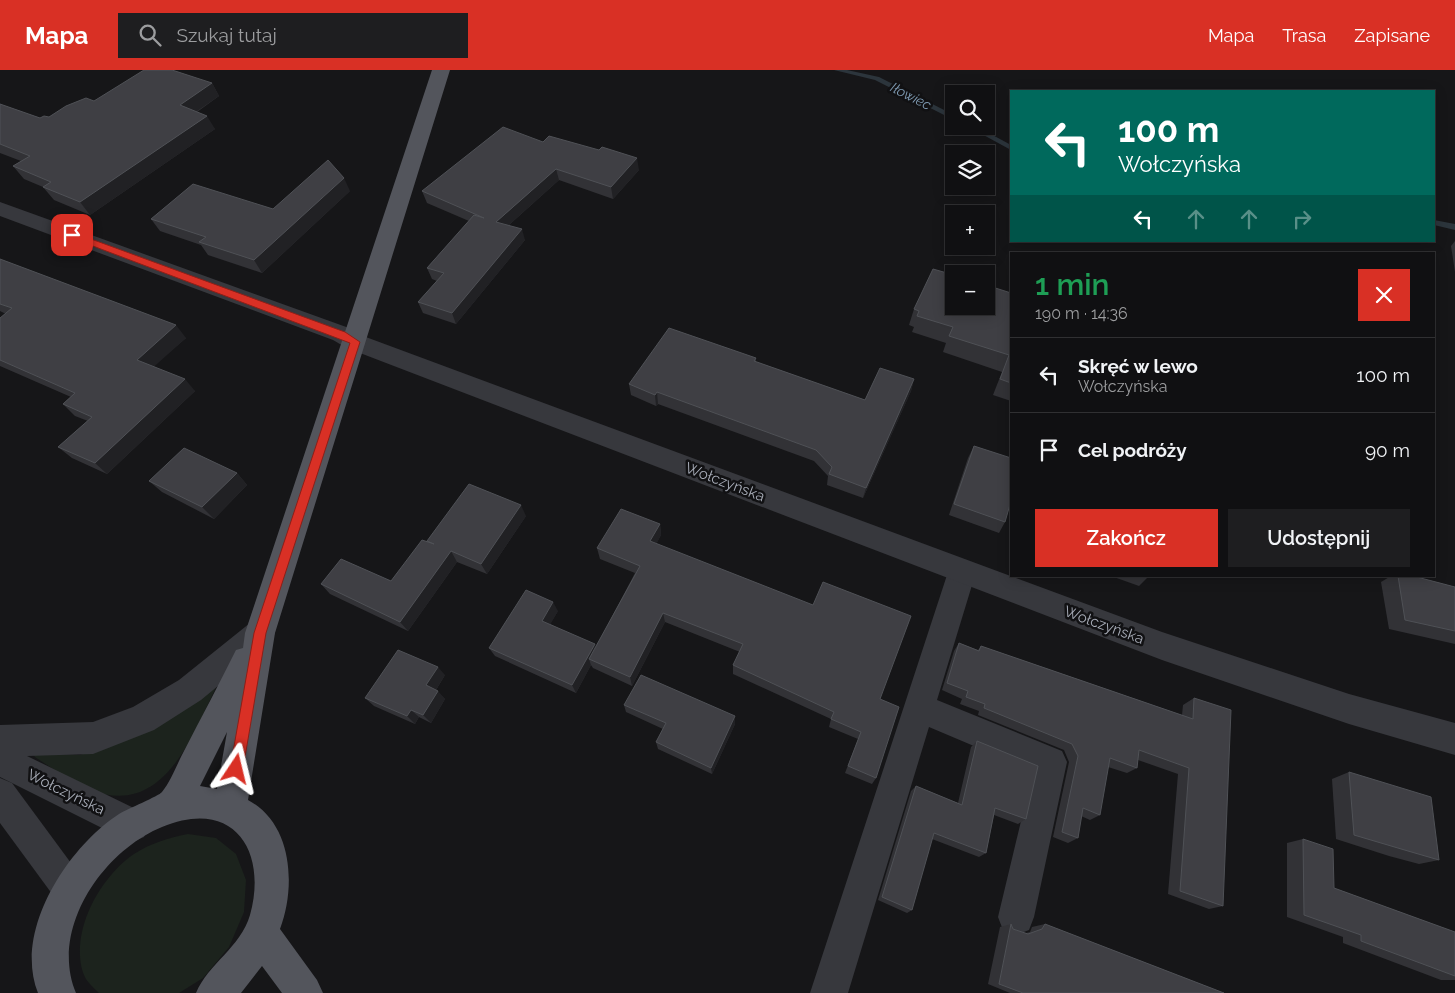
<!DOCTYPE html>
<html lang="pl">
<head>
<meta charset="utf-8">
<style>
	body { margin:0; font-family:Raleway,sans-serif; background:#1e1e20; color:#f1f3f6; height:100vh; display:flex; flex-direction:column; font-size:19px; white-space:nowrap }
	* { box-sizing:border-box; margin:0 }
	p { font-size:16px; color:#9c9d9f }
	.icon { flex:none; width:28px; height:28px; fill:none; stroke:currentColor; stroke-width:2; stroke-linecap:round; stroke-linejoin:round }
	.map { position:relative; flex:1; overflow:hidden }
	.panel { position:absolute; left:1010px; top:182px; width:425px; height:325px; display:flex; flex-direction:column; background:#101012; border-radius:0px; box-shadow:0 2px 12px #0003,0 0 0 1px #303032 }
	.panel>* { flex:none }
	.hud { position:absolute; left:1010px; top:20px; width:425px; height:152px; border-radius:0px; box-shadow:0 2px 12px #0003,0 0 0 1px #303032; background:#00695c; color:#fff; overflow:hidden }
	.buttons { position:absolute; left:945px; top:15px; display:grid; gap:10px }
	.buttons a { display:grid; place-items:center; width:50px; height:50px; border-radius:0px; background:#101012; box-shadow:0 2px 12px #0003,0 0 0 1px #303032; font-size:25px }
	.pin { position:absolute; display:grid; place-items:center; width:42px; height:42px; color:#fff; margin:-21px; border-radius:10px; box-shadow:0 2px 8px #0006 }
	.me { position:absolute; width:55px; margin:-28px; rotate:10deg; stroke-linejoin:round; filter:drop-shadow(0 0 4px #0008) }
	.turn { display:flex; align-items:center; gap:18px; height:105px; padding:0 25px; font-size:22px }
	.turn .icon { width:65px; height:65px; stroke-width:2.5 }
	.turn b { display:block; font-size:35px; line-height:42px }
	.lanes { display:flex; align-items:center; height:48px; padding:0 25px; background:#0003; justify-content:center; gap:25px; direction:ltr }
	.lanes .off { opacity:.35 }
	.round { display:grid; place-items:center; flex:none; width:52px; height:52px; border-radius:0px; background:#1e1e20 }
	.headline { display:flex; align-items:center; justify-content:space-between; height:85px; padding:0 25px }
	h1 { font-size:30px; font-weight:600; line-height:38px; color:#1e9e55 }
	.action { display:flex; gap:10px; margin-top:auto; padding:10px 25px }
	.action a { flex:1; height:58px; border-radius:0px; background:#d93025; color:#fff; font-size:20px; font-weight:600; line-height:58px; text-align:center }
	.action a+a { background:#1e1e20; color:#f1f3f6 }
	ul { padding:0; list-style:none }
	li { display:flex; align-items:center; gap:15px; height:75px; padding:0 25px; border-top:1px solid #303032 }
	li div { flex:1 }
	li b { display:block; font-size:19px }
	li em { font-style:normal }
	header { display:flex; align-items:center; gap:30px; box-sizing:border-box; height:70px; padding:0 25px; background:#d93025; color:#fff }
	header strong { font-size:24px }
	nav { display:flex; gap:28px; margin-inline-start:auto; font-size:18px }
	.search { width:350px; height:45px; background:#1e1e20; display:flex; align-items:center; gap:12px; box-sizing:border-box; padding:0 18px; border-radius:0px; color:#9c9d9f; font-size:19px }
	.map>svg:first-child { display:block }
</style>
</head>
<body>
<header>
<strong>Mapa</strong>
<div class="search"><svg class="icon" aria-label="search" viewBox="0 0 24 24"><circle cx="10" cy="10" r="6"/><path d="M15 15l6 6"/></svg>Szukaj tutaj</div>
<nav><a>Mapa</a><a>Trasa</a><a>Zapisane</a></nav>
</header>
<div class="map">
<svg width="1455" height="923" viewBox="0 0 1455 923">
	<rect width="100%" height="100%" fill="#161618"/>
	<!-- green -->
	<g fill="#1c231d">
		<path d="M 219,611 C 194,662 165,749 91,720 C 71,712 52,698 35,687 L 32,683 L 80,685 L 94,680 Z"/>
		<path d="M 188,764 L 216,768 L 236,784 L 246,810 L 244,842 L 229,877 L 203,908 L 179,923 L 99,923 C 94,918 86,911 84,905 C 69,863 99,808 134,784 C 151,773 168,768 188,764 Z"/>
	</g>
	<g fill="none" stroke-linecap="round" stroke-linejoin="round">
		<!-- stream -->
		<g fill="#2c353c" fill-rule="evenodd">
			<polygon points="834,0 847,0 879,7 954,45 954,50 875,10"/>
			<polygon points="967,56 976,56 1011,75 1011,80"/>
			<polygon points="1434,150 1455,154 1455,160 1434,155"/>
		</g>
		<!-- minor -->
		<g fill="#37383d" fill-rule="evenodd">
			<path d="M 0,132 L 349,258 L 363,266 L 367,272 L 363,278 C 351,282 344,276 333,270 L 0,146 Z"/>
			<polygon points="962,489 972,493 976,502 937,630 1062,681 1067,692 1034,847 1029,860 1016,865 1003,860 998,847 1033,701 929,657 848,923 810,923 948,502 952,493"/>
		</g>
		<!-- tertiary -->
		<g fill="#37383d" fill-rule="evenodd">
			<polygon points="355,263 1162,562 1349,624 1455,653 1455,685 1349,654 1162,590 347,278 343,272 347,266"/>
			<polygon points="260,549 270,553 275,563 270,573 201,630 154,660 93,684 27,686 144,743 149,755 144,767 132,772 120,767 0,707 0,655 93,652 133,637 179,610 250,553"/>
			<polygon points="0,708 12,713 82,808 88,820 82,832 70,838 58,832 0,753"/>
		</g>
		<!-- primary -->
		<path fill="#53555c" fill-rule="evenodd" d="M 432,0 L 450,0 L 275,563 L 248,730 C 293,754 296,817 280,859 L 317,910 L 323,923 L 282,923 L 262,896 L 241,923 L 196,923 C 208,894 241,877 250,845 C 268,780 233,727 162,757 C 103,781 49,859 76,923 L 38,923 C 13,861 68,777 119,744 C 127,739 159,726 162,722 C 171,711 177,694 184,681 C 201,648 219,614 236,580 L 243,578 L 245,563 ZM 227,662 L 217,719 L 200,716 Z"/>
	</g>
	<!-- wall -->
	<g fill="#323236">
		<polygon points="212,13 219,26 197,42 215,59 90,145 54,130 43,117 24,109 13,96 21,91 0,83 0,34 40,48 49,47 94,31"/>
		<polygon points="543,72 639,100 613,129 559,110 509,155 525,170 456,254 423,243 418,232 437,211 432,209 427,198 469,151 427,133 422,121"/>
		<polygon points="350,121 262,203 208,185 201,175 160,161 151,149 273,139"/>
		<polygon points="1455,171 1455,202 1451,176"/>
		<polygon points="0,189 186,268 153,296 195,321 107,404 72,388 58,377 88,351 75,346 63,334 71,327 0,296 0,248 6,244 0,241"/>
		<polygon points="1011,223 1011,331 993,325 1002,302 943,282 946,273 912,262 914,257 909,255 914,239"/>
		<polygon points="756,288 756,292 865,330 914,309 911,321 863,428 827,415 828,406 814,391 658,334 656,336 631,325 629,314"/>
		<polygon points="974,376 1005,452 999,463 949,445 968,388"/>
		<polygon points="237,403 247,415 214,449 162,422 149,411"/>
		<polygon points="526,446 487,504 457,492 408,561 330,524 321,514 391,511 427,472"/>
		<polygon points="660,454 661,465 656,474 880,629 876,708 872,714 845,703 858,669 829,657 831,649 733,604 733,595 740,582 665,552 632,616 593,598 591,595 576,623 495,586 489,578 558,541 550,554 596,577 635,503 600,489 597,478"/>
		<polygon points="1111,506 1147,506 1147,508 1139,516"/>
		<polygon points="1391,506 1413,506 1455,517 1455,574 1389,559 1381,512"/>
		<polygon points="959,573 978,580 981,576 1182,645 1183,635 1194,628 1223,836 1209,839 1168,824 1178,704 1138,690 1137,698 1127,703 1108,697 1100,745 1090,750 1081,746 1078,768 1068,773 1053,767 1069,692 1064,680 978,645 979,641 960,634 962,629 942,620 954,581"/>
		<polygon points="445,605 436,620 445,629 431,653 419,647 415,654 374,636 365,628"/>
		<polygon points="624,635 735,654 712,704 658,679 656,672 663,659 626,642"/>
		<polygon points="977,671 1026,749 1018,754 994,745 986,783 979,787 932,769 912,840 907,843 878,830 911,721 916,716 958,733 971,677"/>
		<polygon points="1349,702 1439,790 1419,794 1389,786 1336,769 1332,709"/>
		<polygon points="1303,769 1334,818 1455,862 1455,910 1441,910 1343,873 1343,867 1287,847 1287,773"/>
		<polygon points="1011,854 1013,859 1026,863 1030,862 1032,857 1045,854 1224,923 1010,923 988,914 1000,857"/>
	</g>
	<!-- shaded-wall -->
	<g fill="#212124">
		<polygon points="212,13 219,26 187,48 180,35"/>
		<polygon points="207,46 215,59 90,145 80,132"/>
		<polygon points="637,88 639,100 613,129 611,117"/>
		<polygon points="556,99 559,110 500,163 496,152"/>
		<polygon points="344,108 350,121 262,203 254,190"/>
		<polygon points="522,159 525,170 456,254 452,243"/>
		<polygon points="176,255 186,268 148,302 137,290"/>
		<polygon points="185,309 195,321 107,404 95,393"/>
		<polygon points="914,309 911,321 863,428 866,418"/>
		<polygon points="657,322 658,334 656,336 655,325"/>
		<polygon points="237,403 247,415 214,449 202,437"/>
		<polygon points="521,435 526,446 487,504 481,494"/>
		<polygon points="660,454 661,465 652,482 650,471"/>
		<polygon points="451,481 457,492 408,561 400,552"/>
		<polygon points="553,532 558,541 547,560 542,551"/>
		<polygon points="663,543 665,552 632,616 630,607"/>
		<polygon points="595,574 598,583 589,589 591,595 576,623 572,615"/>
		<polygon points="438,597 445,605 434,623 426,615"/>
		<polygon points="438,621 445,629 431,653 423,645"/>
		<polygon points="411,640 419,647 415,654 407,646"/>
		<polygon points="735,646 735,654 712,704 711,698"/>
	</g>
	<!-- building -->
	<g fill="#3f3f44" stroke="#4f5156">
		<polygon points="144,0 172,0 212,13 180,35 207,46 80,132 43,117 51,112 13,96 30,86 0,74 0,34 40,48 44,46 49,47 66,36 86,28 94,31"/>
		<polygon points="503,57 543,72 549,66 599,80 602,77 637,88 611,117 556,99 496,152 522,159 452,243 418,232 444,203 427,198 474,145 484,148 422,121"/>
		<polygon points="328,90 344,108 254,190 199,172 206,167 151,149 193,114 273,139"/>
		<polygon points="0,189 176,255 137,290 185,309 95,393 58,377 92,347 63,334 75,323 0,290 0,248 12,238 0,234"/>
		<polygon points="933,199 954,205 954,236 986,236 986,215 1011,223 1011,313 1000,309 1009,285 949,266 953,257 917,246 919,241 914,239"/>
		<polygon points="669,258 756,288 754,291 865,330 880,298 914,309 866,418 829,404 832,397 816,380 657,322 655,325 629,314"/>
		<polygon points="974,376 1011,388 1011,431 1005,452 954,434"/>
		<polygon points="184,378 237,403 202,437 149,411"/>
		<polygon points="469,414 521,435 481,494 451,481 400,552 321,514 341,489 391,511 422,470 434,474 427,471"/>
		<polygon points="621,439 660,454 650,471 813,535 823,512 911,546 880,629 899,637 876,708 848,696 861,662 831,649 834,642 733,595 743,574 663,543 630,607 589,589 640,496 597,478"/>
		<polygon points="1398,506 1413,506 1455,517 1455,561 1405,550"/>
		<polygon points="526,520 553,532 542,551 595,574 572,615 489,578"/>
		<polygon points="959,573 979,581 981,576 1193,649 1194,628 1231,640 1223,836 1180,821 1189,698 1139,680 1137,698 1110,688 1100,745 1083,738 1078,768 1062,762 1078,686 1072,674 984,638 985,634 966,627 968,621 947,613"/>
		<polygon points="398,580 438,597 426,615 438,621 423,645 411,640 407,646 365,628"/>
		<polygon points="641,605 735,646 711,698 656,672 666,653 624,635"/>
		<polygon points="977,671 1038,696 1026,749 995,738 986,783 934,763 912,840 882,827 916,716 962,735"/>
		<polygon points="1349,702 1431,727 1439,790 1408,781 1354,765"/>
		<polygon points="1303,769 1333,779 1334,818 1455,862 1455,906 1361,871 1361,865 1304,845"/>
		<polygon points="1011,854 1013,859 1028,864 1042,859 1045,854 1224,923 1023,923 999,914"/>
	</g>
	<!-- route -->
	<polygon fill="#d93025" stroke="#8d1f18" points="72,162 345,262 360,272 266,563 243,699 241,704 236,706 232,704 230,699 254,563 350,273 69,167 69,163"/>
	<g text-anchor="middle" dominant-baseline="central" stroke-width="5" stroke-linejoin="round" paint-order="stroke">
		<!-- far-water labels -->
		<g font-size="14" font-style="italic" fill="#7f9bb3" stroke="#111113">
			<text transform="translate(911 26) rotate(27)">Iłowiec</text>
		</g>
		<!-- street labels -->
		<g font-size="15" fill="#a8adb8" stroke="#111113">
			<text transform="translate(725 412) rotate(21)">Wołczyńska</text>
			<text transform="translate(1104 555) rotate(20)">Wołczyńska</text>
			<text transform="translate(66 722) rotate(26)">Wołczyńska</text>
		</g>
	</g>
</svg>
<div class="buttons">
<a><svg class="icon" aria-label="search" viewBox="0 0 24 24"><circle cx="10" cy="10" r="6"/><path d="M15 15l6 6"/></svg></a>
<a><svg class="icon" aria-label="layers" viewBox="0 0 24 24"><path d="M12 4l9 5-9 5-9-5zM3 14l9 5 9-5"/></svg></a>
<a>+</a>
<a>−</a>
</div>
<div class="pin" style="left:72px;top:165px;background:#d93025"><svg class="icon" aria-label="arrive" viewBox="0 0 24 24"><path d="M6 21V4h12l-3 4 3 4H6"/></svg></div>
<svg class="me" style="left:236px;top:699px" viewBox="-20 -20 40 40"><path d="M0-17L14 15 0 8-14 15z" fill="#d93025" stroke="#fff" stroke-width="4"/></svg>
<div class="hud">
<div class="turn"><svg class="icon" aria-label="left" viewBox="0 0 24 24"><path d="M17 20v-9H6M10 6l-5 5 5 5"/></svg><div><b>100 m</b>Wołczyńska</div></div>
<div class="lanes"><svg class="icon" aria-label="left" viewBox="0 0 24 24"><path d="M17 20v-9H6M10 6l-5 5 5 5"/></svg><svg class="icon off" aria-label="ahead" viewBox="0 0 24 24"><path d="M12 20V5M6 11l6-6 6 6"/></svg><svg class="icon off" aria-label="ahead" viewBox="0 0 24 24"><path d="M12 20V5M6 11l6-6 6 6"/></svg><svg class="icon off" aria-label="right" viewBox="0 0 24 24"><path d="M7 20v-9h11M14 6l5 5-5 5"/></svg></div>
</div>
<section class="panel">
<div class="headline"><div><h1>1 min</h1><p>190 m · 14:36</p></div><a class="round" style="background:#d93025;color:#fff"><svg class="icon" aria-label="close" viewBox="0 0 24 24"><path d="M6 6l12 12M18 6L6 18"/></svg></a></div>
<ul>
<li><svg class="icon" aria-label="left" viewBox="0 0 24 24"><path d="M17 20v-9H6M10 6l-5 5 5 5"/></svg><div><b>Skręć w lewo</b><p>Wołczyńska</p></div><em>100 m</em></li>
<li><svg class="icon" aria-label="arrive" viewBox="0 0 24 24"><path d="M6 21V4h12l-3 4 3 4H6"/></svg><div><b>Cel podróży</b></div><em>90 m</em></li>
</ul>
<div class="action"><a>Zakończ</a><a>Udostępnij</a></div>
</section>
</div>
</body>
</html>
